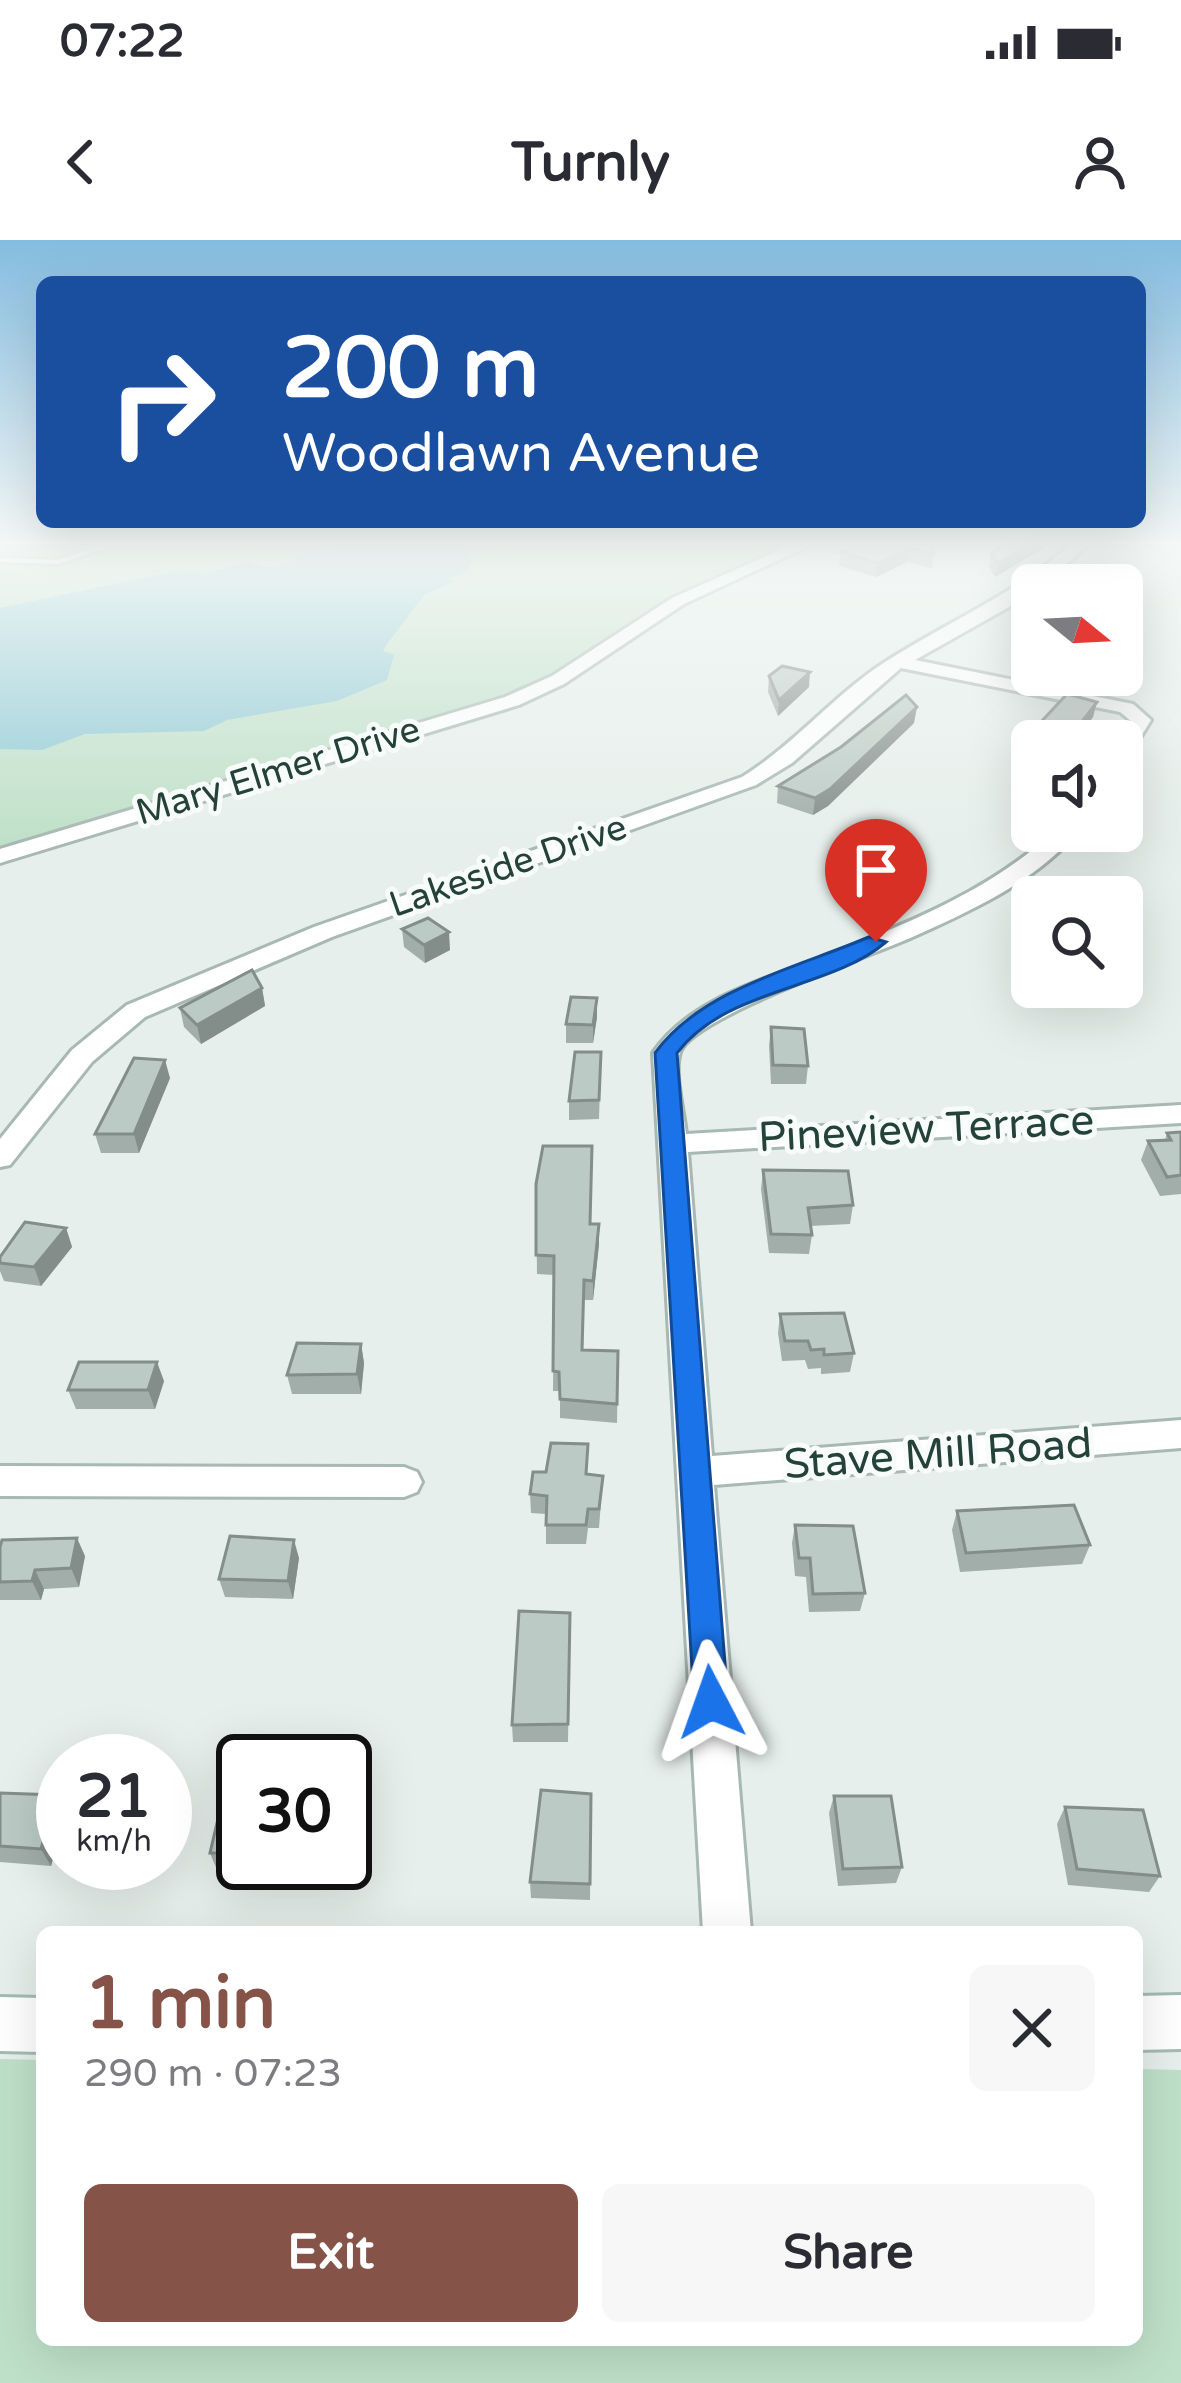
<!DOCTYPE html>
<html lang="en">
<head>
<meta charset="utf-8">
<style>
	body { margin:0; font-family:"Varela Round",sans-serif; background:#f7f7f7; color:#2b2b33; height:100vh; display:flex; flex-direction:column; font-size:45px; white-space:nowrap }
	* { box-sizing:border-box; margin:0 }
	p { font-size:39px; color:#7c7c81 }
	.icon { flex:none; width:66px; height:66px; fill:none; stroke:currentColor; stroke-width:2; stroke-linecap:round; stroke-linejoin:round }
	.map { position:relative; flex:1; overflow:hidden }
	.sheet { position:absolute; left:36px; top:1686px; width:1107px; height:420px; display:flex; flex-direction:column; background:#fff; border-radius:18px; box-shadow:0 12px 48px #0002 }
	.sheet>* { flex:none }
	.top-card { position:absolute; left:36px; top:36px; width:1110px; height:252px; border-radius:18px; box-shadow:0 12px 48px #0002; background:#1a4fa0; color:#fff; overflow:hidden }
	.needle { width:78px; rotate:108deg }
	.tools { position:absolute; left:1011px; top:324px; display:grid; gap:24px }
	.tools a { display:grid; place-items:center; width:132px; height:132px; border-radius:18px; background:#fff; box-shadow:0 12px 48px #0002; font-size:60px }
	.speed { position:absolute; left:36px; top:1494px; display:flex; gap:24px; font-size:60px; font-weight:700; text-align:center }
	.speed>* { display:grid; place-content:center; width:156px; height:156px; border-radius:50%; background:#fff; box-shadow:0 12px 48px #0002; line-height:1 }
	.speed small { font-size:30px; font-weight:400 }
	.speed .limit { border:6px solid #111; border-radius:18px; background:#fff; color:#111 }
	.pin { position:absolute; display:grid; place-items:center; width:102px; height:102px; color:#fff; margin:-123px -51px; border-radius:50% 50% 50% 0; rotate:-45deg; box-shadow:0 0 12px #0007 }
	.pin .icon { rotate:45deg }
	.me { position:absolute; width:132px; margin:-66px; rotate:356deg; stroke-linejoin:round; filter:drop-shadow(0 0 9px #0008) }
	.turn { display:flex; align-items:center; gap:42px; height:252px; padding:0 48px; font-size:54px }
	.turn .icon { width:156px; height:156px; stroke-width:2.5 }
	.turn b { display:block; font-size:84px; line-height:102px }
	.round { display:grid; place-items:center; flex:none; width:126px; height:126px; border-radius:18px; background:#f7f7f7 }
	.headline { display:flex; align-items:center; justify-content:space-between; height:204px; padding:0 48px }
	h1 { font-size:72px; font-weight:700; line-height:90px; color:#855347 }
	.button { display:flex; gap:24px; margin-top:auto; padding:24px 48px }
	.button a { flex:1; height:138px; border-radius:18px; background:#855347; color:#fff; font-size:48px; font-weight:700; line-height:138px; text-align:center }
	.button a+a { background:#f7f7f7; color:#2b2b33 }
	.status { display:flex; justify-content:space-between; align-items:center; height:84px; padding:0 60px; background:#fff; direction:ltr }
	.status svg { height:33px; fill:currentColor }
	header { display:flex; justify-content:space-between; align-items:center; height:156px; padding:0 48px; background:#fff; font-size:54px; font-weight:700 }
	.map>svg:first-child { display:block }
</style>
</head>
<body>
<div class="status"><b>07:22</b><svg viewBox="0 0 49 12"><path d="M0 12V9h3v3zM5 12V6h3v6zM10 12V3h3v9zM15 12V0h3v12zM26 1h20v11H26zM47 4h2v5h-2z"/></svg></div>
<header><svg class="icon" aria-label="back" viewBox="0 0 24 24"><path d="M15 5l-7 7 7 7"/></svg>Turnly<svg class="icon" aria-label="person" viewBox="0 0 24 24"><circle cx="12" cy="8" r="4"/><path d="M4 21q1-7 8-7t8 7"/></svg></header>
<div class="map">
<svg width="1181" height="2143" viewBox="0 0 1181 2143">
	<rect width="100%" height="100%" fill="#e6efeb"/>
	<!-- green -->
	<g fill="#bfe0c8">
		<polygon points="0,304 797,304 519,454 0,620"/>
		<polygon points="0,1819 42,1820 42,2100 1137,2100 1137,1829 1181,1830 1181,2143 0,2143"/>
	</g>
	<!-- water -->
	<path fill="#8ec9d4" d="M 346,304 L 478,304 L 462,309 L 474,320 L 465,333 L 451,338 L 452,343 L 425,354 L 387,404 L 383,411 L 394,415 L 387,440 L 337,461 L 227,480 L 204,491 L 85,494 L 42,510 L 0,509 L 0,368 L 176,331 L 205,333 L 251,321 C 276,337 293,317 317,309 C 327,306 337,308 346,304 Z"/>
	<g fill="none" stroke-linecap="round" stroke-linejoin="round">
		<!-- lane casing -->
		<g stroke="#a8b8b2" stroke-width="6">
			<polygon id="lane" points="104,304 116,304 59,324 0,322 0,318 58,320"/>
		</g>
		<!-- street casing -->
		<g stroke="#a8b8b2" stroke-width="6">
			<g id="street">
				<polygon points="793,304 813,304 684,364 564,444 519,465 0,623 0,609 505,457 552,436 672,358"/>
				<path d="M 1072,304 L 1088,304 L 1044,345 L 1032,345 L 1032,354 L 915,420 L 1133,464 L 1151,480 L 1129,516 L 1122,518 L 1119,501 L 1131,481 L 1120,472 L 901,428 L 792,523 L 756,545 L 332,697 L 145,777 L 92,822 L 10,925 L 0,927 L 0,899 L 72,810 L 127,765 L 314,687 L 742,537 C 795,504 834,455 885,422 C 949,381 1015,354 1072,304 Z"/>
				<path d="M 1054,591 L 1078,591 C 1038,640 974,669 917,695 C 876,714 692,777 680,812 C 673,833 684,872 686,894 L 1181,865 L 1181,883 L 688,912 L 712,1216 L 1181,1180 L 1181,1208 L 714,1245 L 751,1692 L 703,1692 L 653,813 C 693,755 773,738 836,712 C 913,681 994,648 1054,591 Z"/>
				<polygon points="0,1226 404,1227 417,1232 422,1242 417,1252 404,1257 0,1256"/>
			</g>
		</g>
		<!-- secondary casing -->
		<g stroke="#a4bbb3" stroke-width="6">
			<g id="secondary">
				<polygon points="1181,1755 1181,1809 1137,1810 1137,1756"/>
				<polygon points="0,1757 42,1758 42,1812 0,1811"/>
			</g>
		</g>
		<!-- lane -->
		<use href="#lane" fill="#fff" fill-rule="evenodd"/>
		<!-- street -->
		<use href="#street" fill="#fff" fill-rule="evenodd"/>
		<!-- secondary -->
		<use href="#secondary" fill="#fff" fill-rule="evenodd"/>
	</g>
	<!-- wall -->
	<g fill="#a1aea9">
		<polygon points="860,304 944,304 933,310 934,314 932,328 907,322 876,337 839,326 841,312"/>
		<polygon points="1002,304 1050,304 995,337 989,328 991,314"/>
		<polygon points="769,436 809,447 778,476 768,452"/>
		<polygon points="1093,477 1075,501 1035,500 1039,484"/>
		<polygon points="914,483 828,566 813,575 777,563 778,546"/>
		<polygon points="402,689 450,710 425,723 404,707"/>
		<polygon points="262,748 265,766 201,804 184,787 180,768"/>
		<polygon points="597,777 593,803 566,803 566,784"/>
		<polygon points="771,787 808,826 806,844 771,844 769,806"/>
		<polygon points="601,812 599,879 569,880 569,861"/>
		<polygon points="170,838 139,913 101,913 95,894"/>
		<polygon points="1181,892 1181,954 1160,956 1141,920 1148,901 1165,900 1167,893"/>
		<polygon points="763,930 853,965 850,984 810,986 812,995 809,1014 769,1013 761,949"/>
		<polygon points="536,944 591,984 599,1004 593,1060 584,1060 583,1110 618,1111 617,1183 560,1178 560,1151 553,1151 554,1035 537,1034"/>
		<polygon points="66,988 72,1007 41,1046 4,1041 0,1031 0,1017"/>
		<polygon points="780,1074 854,1113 850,1132 821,1134 821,1128 808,1129 805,1120 782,1121 778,1093"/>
		<polygon points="361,1104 364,1123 361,1154 292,1154 287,1135"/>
		<polygon points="164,1141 155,1169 76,1169 68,1150"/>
		<polygon points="587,1234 603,1236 599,1288 588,1288 586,1304 546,1304 546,1274 531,1273 530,1254"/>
		<polygon points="957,1271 1090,1305 1082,1324 960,1332 952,1290"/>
		<polygon points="795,1285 865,1353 860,1371 809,1372 806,1337 795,1336 792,1303"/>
		<polygon points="0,1307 85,1316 79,1347 44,1349 41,1360 0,1360"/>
		<polygon points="299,1318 293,1359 225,1357 219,1339"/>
		<polygon points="570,1373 568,1502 513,1502 512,1485"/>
		<polygon points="0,1553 56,1555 63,1568 63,1581 51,1626 0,1622"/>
		<polygon points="591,1554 590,1660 531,1658 530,1642"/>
		<polygon points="834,1556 902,1627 896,1643 838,1646 829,1573"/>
		<polygon points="243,1564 243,1623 331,1623 329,1630 217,1630 210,1613"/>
		<polygon points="1065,1567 1160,1636 1149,1652 1068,1645 1057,1584"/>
	</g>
	<!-- shaded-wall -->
	<g fill="#838d89">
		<polygon points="1030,304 1050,304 995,337 998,323"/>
		<polygon points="909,308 907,322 876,337 878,323"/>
		<polygon points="810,432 809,447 778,476 779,460"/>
		<polygon points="1097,462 1093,477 1075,501 1071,501 1074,492"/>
		<polygon points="917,467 914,483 828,566 813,575 815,558"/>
		<polygon points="449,692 450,710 425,723 424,705"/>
		<polygon points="262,748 265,766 201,804 197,785"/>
		<polygon points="597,758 597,777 593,803 593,785"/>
		<polygon points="165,820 170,838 139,913 134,894"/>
		<polygon points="599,984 599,1004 593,1060 593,1041"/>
		<polygon points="66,988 72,1007 41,1046 34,1027"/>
		<polygon points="361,1104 364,1123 361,1154 357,1134"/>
		<polygon points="157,1122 164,1141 155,1169 148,1150"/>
		<polygon points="77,1298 85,1316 79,1347 71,1328"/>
		<polygon points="294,1300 299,1318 293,1359 288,1341"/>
		<polygon points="35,1330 44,1349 41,1360 32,1341"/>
		<polygon points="56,1555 63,1568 63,1581 51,1626 41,1609"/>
	</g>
	<!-- building -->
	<g fill="#bbcac4" stroke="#838d89" stroke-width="3">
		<polygon points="860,304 931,304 934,314 909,308 878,323 841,312"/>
		<polygon points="1002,304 1030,304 998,323 991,314"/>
		<polygon points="782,426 810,432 779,460 769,436"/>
		<polygon points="1067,454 1097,462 1074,492 1039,484"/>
		<polygon points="906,455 917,467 830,549 815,558 778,546 841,507"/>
		<polygon points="428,678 449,692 424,705 402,689"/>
		<polygon points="252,730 262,748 197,785 180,768"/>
		<polygon points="571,757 597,758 593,785 566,784"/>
		<polygon points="771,787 804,789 808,826 773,825"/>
		<polygon points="575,812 601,812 599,860 569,861"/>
		<polygon points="134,818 165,820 134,894 95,894"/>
		<polygon points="1181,892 1181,935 1167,937 1148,901 1171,900 1167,893"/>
		<polygon points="543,906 592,906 590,984 599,984 593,1041 584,1040 582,1110 618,1111 617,1164 560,1159 559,1132 553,1131 554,1016 536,1015 536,944"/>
		<polygon points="763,930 848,931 853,965 808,968 812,995 771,994"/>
		<polygon points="25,982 66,988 34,1027 0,1023 0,1017"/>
		<polygon points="844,1073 854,1113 824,1115 824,1109 811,1110 808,1101 785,1101 780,1074"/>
		<polygon points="297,1103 361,1104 357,1134 287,1135"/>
		<polygon points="79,1122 157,1122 148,1150 68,1150"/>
		<polygon points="551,1203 588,1204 586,1234 603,1236 599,1269 588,1269 586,1285 546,1285 547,1256 530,1254 533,1232 546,1232"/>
		<polygon points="1074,1265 1090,1305 966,1313 957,1271"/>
		<polygon points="795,1285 853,1286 865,1353 813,1354 810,1318 799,1318"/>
		<polygon points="230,1296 294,1300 288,1341 219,1339"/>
		<polygon points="77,1298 71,1328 35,1330 32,1341 0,1342 0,1307 2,1300"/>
		<polygon points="519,1371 570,1373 568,1484 512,1485"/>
		<polygon points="541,1550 591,1554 590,1644 530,1642"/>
		<polygon points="0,1553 56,1555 41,1609 0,1606"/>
		<polygon points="834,1556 891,1556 902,1627 843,1629"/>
		<polygon points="243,1564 243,1613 210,1613 221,1566"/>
		<polygon points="1065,1567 1143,1570 1160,1636 1077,1629"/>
	</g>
	<!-- sky -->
	<linearGradient id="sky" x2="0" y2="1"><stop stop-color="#84bce0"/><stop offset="0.5" stop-color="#f4f8f6"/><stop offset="1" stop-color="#f4f8f6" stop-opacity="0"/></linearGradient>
	<rect width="1181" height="604" fill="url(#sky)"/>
	<!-- route -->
	<path fill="#1a73e8" stroke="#114b97" stroke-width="3" d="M 869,697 L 886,702 C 830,750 726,748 677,813 L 728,1462 L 723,1473 L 711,1478 L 699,1473 L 694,1462 L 655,813 C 701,749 799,727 869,697 Z"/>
	<g text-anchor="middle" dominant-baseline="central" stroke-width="10" stroke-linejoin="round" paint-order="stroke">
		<!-- far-street labels -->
		<g font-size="36" fill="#24423a" stroke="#f7fbf9">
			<text transform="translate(278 531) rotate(-17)">Mary Elmer Drive</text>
			<text transform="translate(508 626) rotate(-19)">Lakeside Drive</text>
		</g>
		<!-- street labels -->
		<g font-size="42" fill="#24423a" stroke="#f7fbf9">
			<text transform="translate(926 889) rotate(-3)">Pineview Terrace</text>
			<text transform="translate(938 1214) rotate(-4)">Stave Mill Road</text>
		</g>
	</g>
</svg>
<div class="tools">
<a><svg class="needle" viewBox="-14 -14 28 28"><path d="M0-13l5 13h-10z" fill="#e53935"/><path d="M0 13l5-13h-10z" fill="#7c7c81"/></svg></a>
<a><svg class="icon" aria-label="sound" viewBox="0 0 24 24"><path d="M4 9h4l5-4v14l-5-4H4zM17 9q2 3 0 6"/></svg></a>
<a><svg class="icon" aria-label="search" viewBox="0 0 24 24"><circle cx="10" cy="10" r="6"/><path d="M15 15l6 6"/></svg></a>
</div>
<div class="speed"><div>21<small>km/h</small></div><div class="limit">30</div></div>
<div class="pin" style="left:876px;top:702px;background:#d93025"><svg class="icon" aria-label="arrive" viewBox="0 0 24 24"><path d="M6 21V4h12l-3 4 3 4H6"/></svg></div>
<svg class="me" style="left:711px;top:1462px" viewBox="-20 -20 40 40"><path d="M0-17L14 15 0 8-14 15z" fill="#1a73e8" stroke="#fff" stroke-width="4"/></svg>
<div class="top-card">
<div class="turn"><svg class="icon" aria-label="right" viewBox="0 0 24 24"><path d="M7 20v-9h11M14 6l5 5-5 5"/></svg><div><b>200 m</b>Woodlawn Avenue</div></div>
</div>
<section class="sheet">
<div class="headline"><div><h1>1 min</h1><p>290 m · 07:23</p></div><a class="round"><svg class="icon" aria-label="close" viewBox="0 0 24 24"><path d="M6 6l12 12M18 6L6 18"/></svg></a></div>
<div class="button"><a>Exit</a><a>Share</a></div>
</section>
</div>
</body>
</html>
